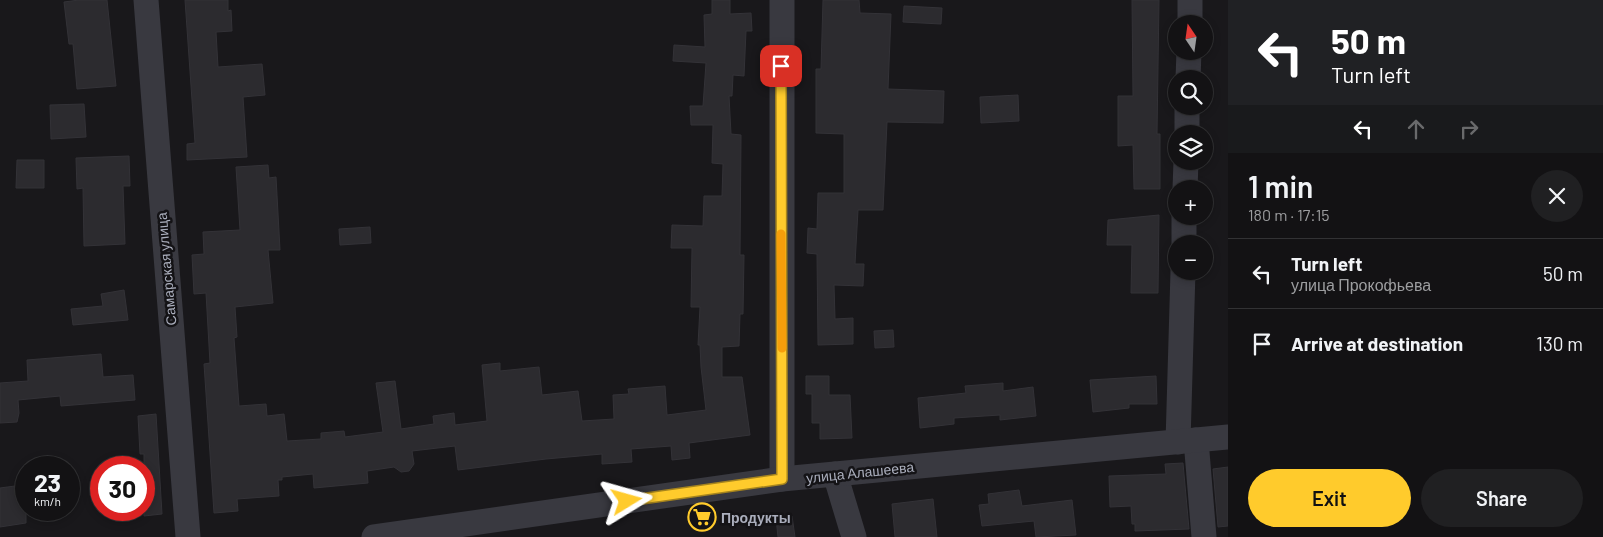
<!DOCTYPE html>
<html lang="en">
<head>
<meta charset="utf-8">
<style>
	body { margin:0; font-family:Barlow,sans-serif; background:#202022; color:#f1f3f6; height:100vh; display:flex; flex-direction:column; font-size:19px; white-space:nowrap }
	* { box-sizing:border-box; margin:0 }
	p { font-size:16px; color:#9d9ea0 }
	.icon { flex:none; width:28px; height:28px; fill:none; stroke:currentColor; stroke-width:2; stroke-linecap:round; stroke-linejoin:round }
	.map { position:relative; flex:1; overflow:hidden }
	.sheet { display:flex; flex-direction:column; background:#131214; width:375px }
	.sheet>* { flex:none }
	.top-card { background:#202124; color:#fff; overflow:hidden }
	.needle { width:32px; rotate:347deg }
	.controls { position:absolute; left:1168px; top:15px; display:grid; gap:10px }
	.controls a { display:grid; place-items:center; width:45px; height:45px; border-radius:50%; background:#131214; box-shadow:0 2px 8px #0003,0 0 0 1px #323234; font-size:25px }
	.speed { position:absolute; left:15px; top:456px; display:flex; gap:10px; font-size:25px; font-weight:700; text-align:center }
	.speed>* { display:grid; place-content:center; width:65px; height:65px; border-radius:50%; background:#131214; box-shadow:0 2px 8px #0003,0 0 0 1px #323234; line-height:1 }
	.speed small { font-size:12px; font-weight:400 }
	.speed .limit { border:8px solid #d22; background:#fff; color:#111 }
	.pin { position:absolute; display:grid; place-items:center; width:42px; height:42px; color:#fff; margin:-21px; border-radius:10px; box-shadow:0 2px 8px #0006 }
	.me { position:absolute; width:55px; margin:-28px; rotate:82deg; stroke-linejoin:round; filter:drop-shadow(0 0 4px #0008) }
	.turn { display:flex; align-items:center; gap:18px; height:105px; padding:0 20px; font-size:22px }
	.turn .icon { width:65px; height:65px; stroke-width:2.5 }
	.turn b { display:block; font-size:35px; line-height:42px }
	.lanes { display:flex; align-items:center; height:48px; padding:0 20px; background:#0003; justify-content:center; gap:25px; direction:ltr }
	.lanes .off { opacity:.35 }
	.round { display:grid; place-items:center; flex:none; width:52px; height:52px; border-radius:26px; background:#202022 }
	.headline { display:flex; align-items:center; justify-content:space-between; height:85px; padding:0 20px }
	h1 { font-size:30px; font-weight:600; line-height:38px }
	.button { display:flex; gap:10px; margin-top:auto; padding:10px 20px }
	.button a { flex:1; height:58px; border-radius:30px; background:#ffcb2c; color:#111; font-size:20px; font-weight:600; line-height:58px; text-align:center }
	.button a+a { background:#202022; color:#f1f3f6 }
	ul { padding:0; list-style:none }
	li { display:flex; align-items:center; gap:15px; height:70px; padding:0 20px; border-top:1px solid #323234 }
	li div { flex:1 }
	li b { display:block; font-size:19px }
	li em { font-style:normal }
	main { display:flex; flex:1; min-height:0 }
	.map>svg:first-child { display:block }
</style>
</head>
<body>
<main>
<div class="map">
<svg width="1228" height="537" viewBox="0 0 1228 537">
	<rect width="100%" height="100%" fill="#19181b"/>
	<!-- building -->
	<g fill="#2c2b2f" stroke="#333237">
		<polygon points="79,0 107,0 116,86 77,89 73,44 69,44 64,2"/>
		<polygon points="185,0 228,0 228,11 231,10 232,31 216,32 218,67 262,64 265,95 243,97 247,157 187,160 187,144 195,143"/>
		<polygon points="712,0 730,0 730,14 751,13 752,31 746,31 744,76 733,75 732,96 729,96 731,134 741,135 740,255 744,255 743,314 740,314 739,346 722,347 722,377 742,377 750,435 689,443 690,458 672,460 671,446 631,449 632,462 602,464 602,454 546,459 458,470 455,446 412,451 414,464 409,471 401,472 394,467 367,471 368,483 314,488 313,474 282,477 282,480 278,480 279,496 237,499 238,511 214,513 204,364 210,363 206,293 194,294 192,255 204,254 203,232 240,230 236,167 268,165 269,178 276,177 280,250 268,250 273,303 235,307 237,337 234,338 239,406 266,404 267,416 284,414 287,441 321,439 321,433 344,431 345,437 383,432 376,383 395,381 401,429 434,424 433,416 454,413 455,425 487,421 482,365 500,363 500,371 539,367 542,395 578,391 582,421 614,419 613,395 629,394 628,389 665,386 667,415 706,410 701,367 700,345 698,345 700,307 691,307 692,248 671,248 672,225 703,226 704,196 722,196 723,164 712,163 713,125 691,125 690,106 703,106 706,63 673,61 674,45 705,47 704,15 712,14"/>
		<polygon points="823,0 859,0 860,13 891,14 888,89 944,91 943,123 887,122 883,210 858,210 855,264 864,264 863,286 834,285 835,319 853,318 853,344 818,345 817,254 807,253 808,228 817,229 818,193 844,193 844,134 816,133 816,69 821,69"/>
		<polygon points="1132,0 1159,0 1157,134 1160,134 1160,189 1134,189 1133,145 1118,146 1118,96 1133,96"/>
		<polygon points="904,6 942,8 941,24 903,22"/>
		<polygon points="1018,95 1019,121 981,123 980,97"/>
		<polygon points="84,104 86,137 51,139 50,105"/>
		<polygon points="129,156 130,186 123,186 125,244 84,246 83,188 77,189 76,158"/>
		<polygon points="17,160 44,160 44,188 16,188"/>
		<polygon points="1159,215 1158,293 1131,293 1132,245 1107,245 1108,220"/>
		<polygon points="370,227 371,243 340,245 339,229"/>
		<polygon points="124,290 128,320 73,325 71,309 103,306 101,294"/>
		<polygon points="893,330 894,347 875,348 874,331"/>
		<polygon points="101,354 103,377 133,375 135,400 61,406 60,396 18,400 19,413 17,422 0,423 0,383 28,381 27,360"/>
		<polygon points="806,376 829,376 829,395 850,395 852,438 820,439 820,423 812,423 812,394 806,394"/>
		<polygon points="1156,376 1157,404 1129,404 1129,408 1093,412 1090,380"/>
		<polygon points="1003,383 1003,391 1033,387 1036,416 1000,420 1000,415 954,418 954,424 920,428 918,398 966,393 965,386"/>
		<polygon points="156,414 162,514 144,516 144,454 140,454 138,416"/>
		<polygon points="1183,463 1189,529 1135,531 1135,524 1132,524 1131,506 1110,507 1109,476 1166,474 1165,464"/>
		<polygon points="1228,467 1228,526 1218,527 1213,469"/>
		<polygon points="15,486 17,498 26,497 26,523 0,527 0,488"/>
		<polygon points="1019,490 1022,506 1072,500 1076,535 1036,537 1034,521 982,526 979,505 989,504 988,494"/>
		<polygon points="933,499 937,537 895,537 892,504"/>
		<polygon points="792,516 795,537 778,537 776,518"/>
	</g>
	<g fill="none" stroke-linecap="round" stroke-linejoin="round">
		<!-- street -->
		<g stroke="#393940" stroke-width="25">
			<polyline points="146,0 188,537"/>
			<polyline points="1190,24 1190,0"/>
			<polyline points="1188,79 1189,51"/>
			<polyline points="1187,134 1187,106"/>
			<polyline points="1185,189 1186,161"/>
			<polyline points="1184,244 1184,216"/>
			<polyline points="1196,440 1204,537"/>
			<polyline points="1178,442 1183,271"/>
			<polyline points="835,474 854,537"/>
			<polyline points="782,479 782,0"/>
			<polyline points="374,537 782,479 1228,437"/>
		</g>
	</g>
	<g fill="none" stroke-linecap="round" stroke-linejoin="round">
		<!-- route casing -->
		<g stroke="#a6841d" stroke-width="12">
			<polyline id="route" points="627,501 782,479 781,66"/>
		</g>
		<!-- route -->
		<use href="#route" stroke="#ffcb2c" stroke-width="9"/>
		<!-- slow -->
		<polyline stroke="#f59e0b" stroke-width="9" points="781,234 782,348"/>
	</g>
	<!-- icons -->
	<defs>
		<g id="supermarket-ring" transform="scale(1.4375)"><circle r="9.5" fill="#141316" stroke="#ffcb2c" stroke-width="1.5"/><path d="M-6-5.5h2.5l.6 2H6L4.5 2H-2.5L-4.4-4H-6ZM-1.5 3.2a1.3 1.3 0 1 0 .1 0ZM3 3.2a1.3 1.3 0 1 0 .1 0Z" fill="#ffcb2c"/></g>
	</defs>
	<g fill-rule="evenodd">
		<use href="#supermarket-ring" x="702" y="517"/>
	</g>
	<g text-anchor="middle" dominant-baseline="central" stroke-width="5" stroke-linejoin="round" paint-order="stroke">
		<!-- street labels -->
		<g font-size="14" fill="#aaaebc" stroke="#141316">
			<text transform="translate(166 269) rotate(-95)">Самарская улица</text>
			<text transform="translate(860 472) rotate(-6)">улица Алашеева</text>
		</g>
		<!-- poi labels -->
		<g font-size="14" font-weight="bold" fill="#aaaebc" stroke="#141316" text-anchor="start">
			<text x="721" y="517">Продукты</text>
		</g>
	</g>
</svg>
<div class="controls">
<a><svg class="needle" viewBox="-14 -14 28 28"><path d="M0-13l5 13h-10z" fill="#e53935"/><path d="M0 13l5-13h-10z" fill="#9d9ea0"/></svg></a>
<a><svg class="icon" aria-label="search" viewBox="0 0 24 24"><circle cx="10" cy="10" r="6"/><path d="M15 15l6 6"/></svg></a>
<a><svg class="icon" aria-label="layers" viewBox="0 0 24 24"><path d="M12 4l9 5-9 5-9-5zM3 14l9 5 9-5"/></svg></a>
<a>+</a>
<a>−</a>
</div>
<div class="speed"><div>23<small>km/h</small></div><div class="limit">30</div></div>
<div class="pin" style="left:781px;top:66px;background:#d93025"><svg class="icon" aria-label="arrive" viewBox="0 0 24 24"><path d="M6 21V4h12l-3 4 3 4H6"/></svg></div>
<svg class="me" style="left:627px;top:501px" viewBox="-20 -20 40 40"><path d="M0-17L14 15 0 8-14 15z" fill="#ffcb2c" stroke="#fff" stroke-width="4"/></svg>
</div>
<section class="sheet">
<div class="top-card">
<div class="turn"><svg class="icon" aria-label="left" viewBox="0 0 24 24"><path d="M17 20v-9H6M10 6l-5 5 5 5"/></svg><div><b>50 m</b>Turn left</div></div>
<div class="lanes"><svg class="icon" aria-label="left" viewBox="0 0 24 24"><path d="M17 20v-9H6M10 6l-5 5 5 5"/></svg><svg class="icon off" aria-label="ahead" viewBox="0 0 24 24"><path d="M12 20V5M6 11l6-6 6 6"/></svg><svg class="icon off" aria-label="right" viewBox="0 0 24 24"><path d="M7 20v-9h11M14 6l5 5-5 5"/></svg></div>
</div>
<div class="headline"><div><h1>1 min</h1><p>180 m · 17:15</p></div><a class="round"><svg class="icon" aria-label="close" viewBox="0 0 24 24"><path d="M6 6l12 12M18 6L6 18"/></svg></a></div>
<ul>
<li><svg class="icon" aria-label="left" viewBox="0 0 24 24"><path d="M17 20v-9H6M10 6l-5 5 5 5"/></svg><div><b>Turn left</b><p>улица Прокофьева</p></div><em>50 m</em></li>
<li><svg class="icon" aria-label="arrive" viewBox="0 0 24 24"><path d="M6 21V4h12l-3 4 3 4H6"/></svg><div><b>Arrive at destination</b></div><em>130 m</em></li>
</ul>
<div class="button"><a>Exit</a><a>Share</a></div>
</section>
</main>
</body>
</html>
